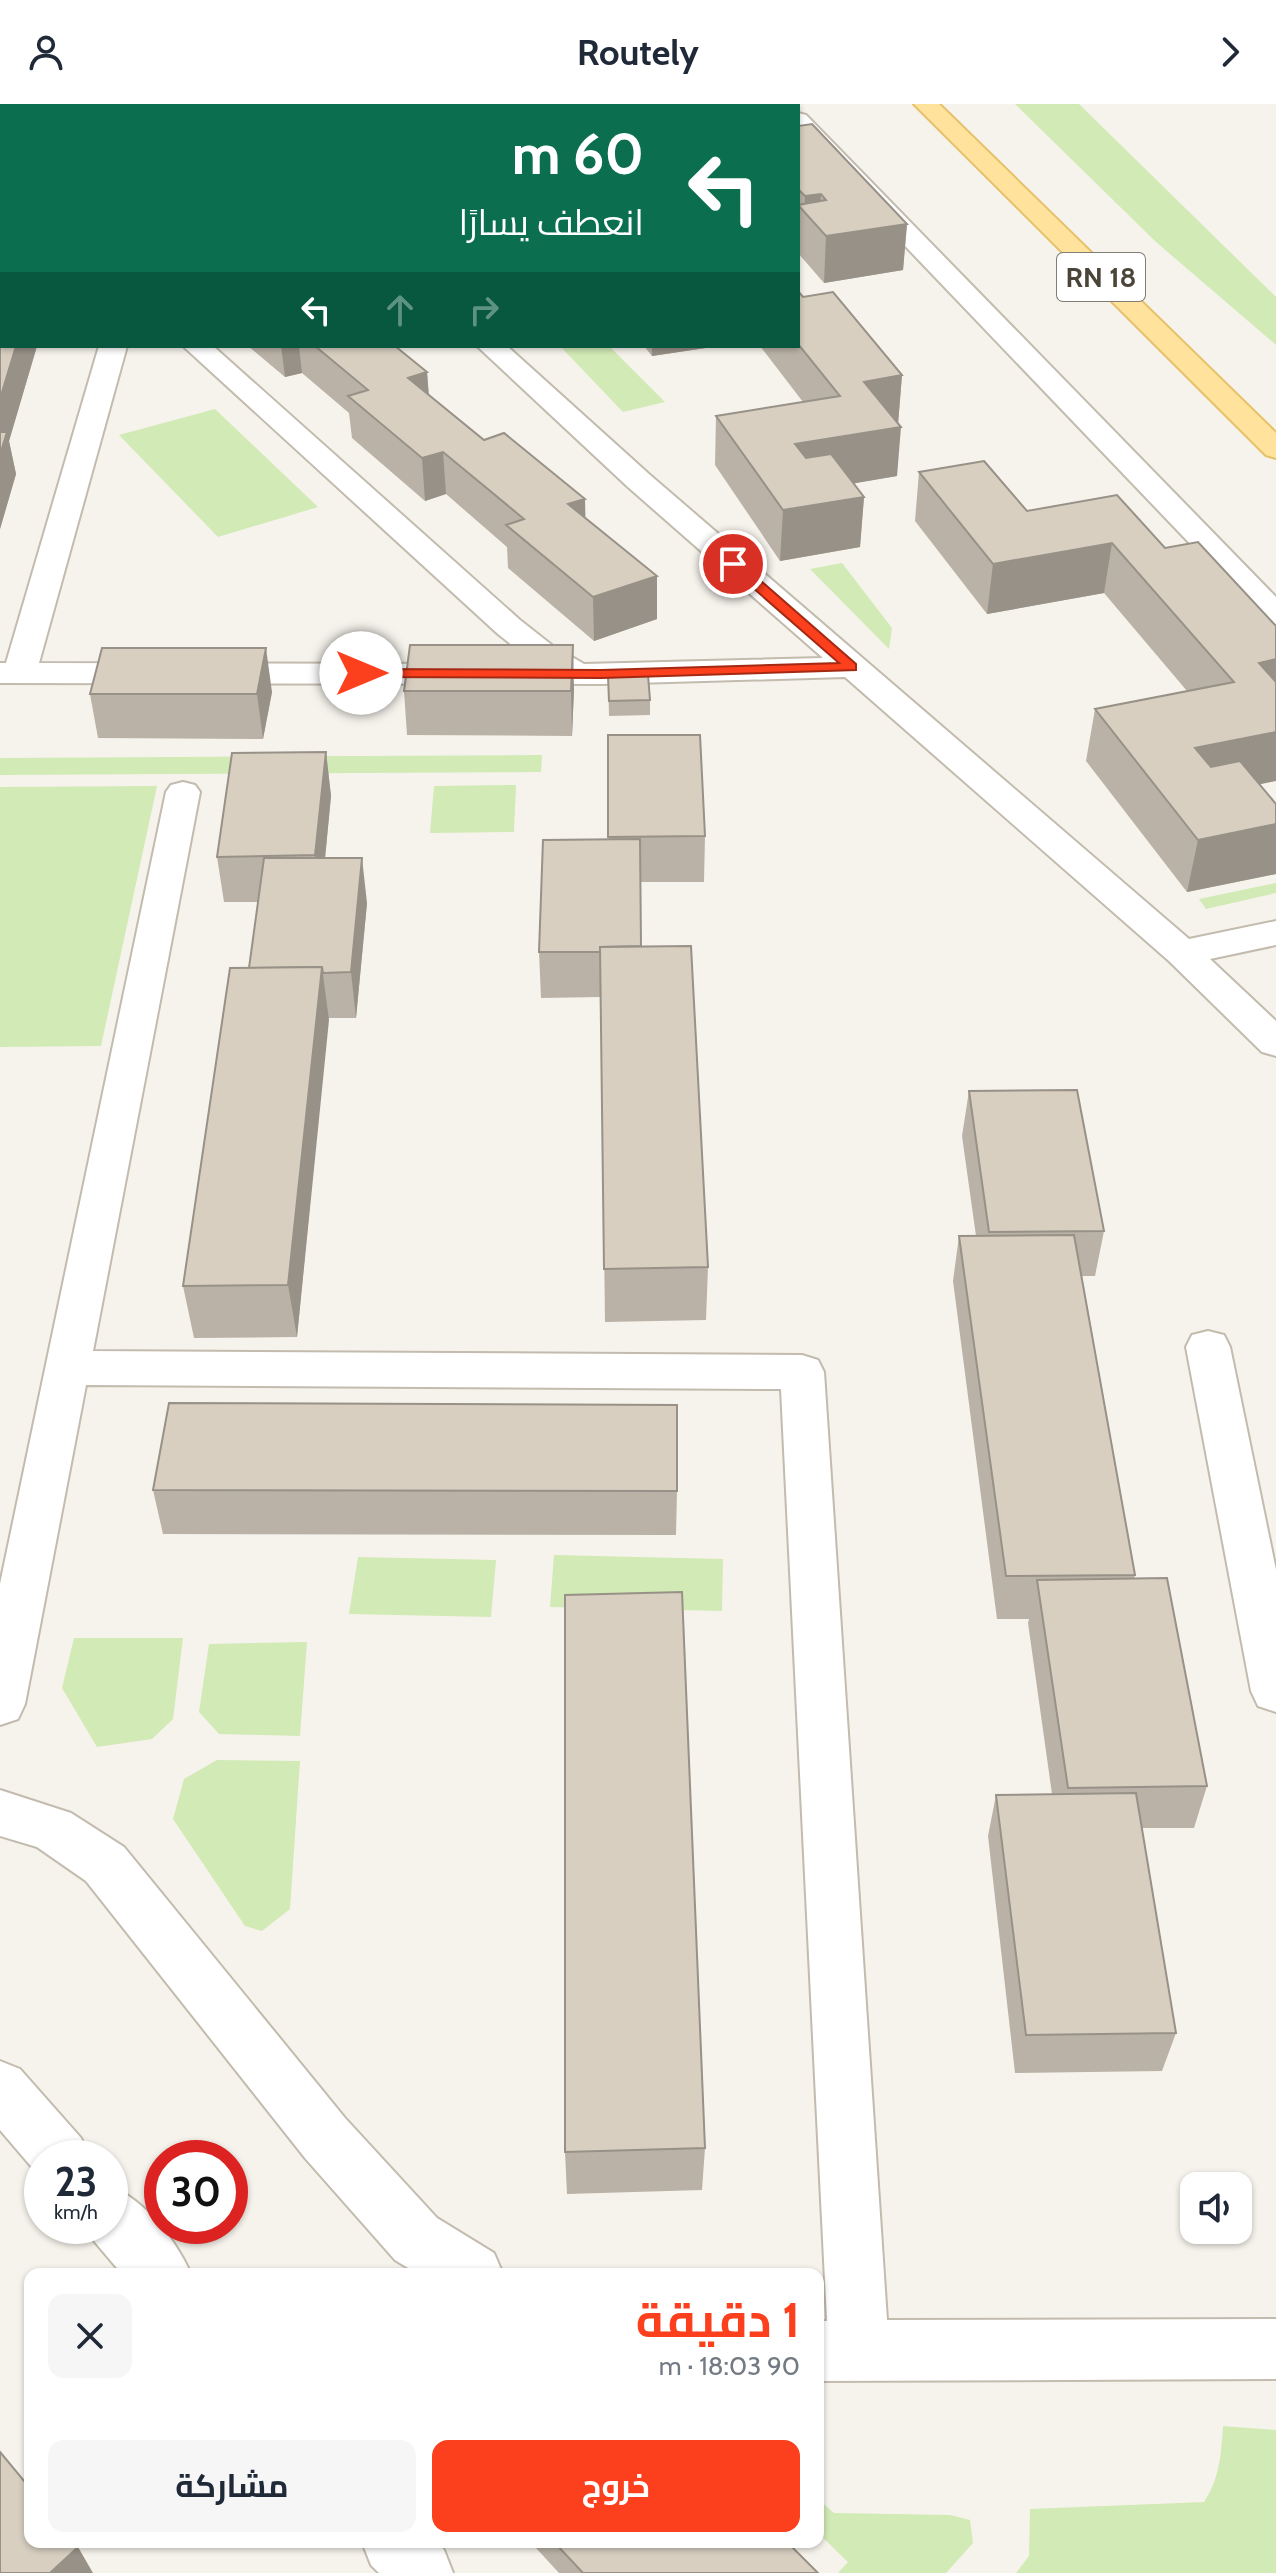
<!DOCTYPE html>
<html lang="ar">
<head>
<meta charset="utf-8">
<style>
	body { margin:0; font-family:Cabin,Cairo,sans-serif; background:#f6f6f7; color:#1f2937; direction:rtl; height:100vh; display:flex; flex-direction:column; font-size:30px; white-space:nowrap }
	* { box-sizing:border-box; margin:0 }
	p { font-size:26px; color:#747a83 }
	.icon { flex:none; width:44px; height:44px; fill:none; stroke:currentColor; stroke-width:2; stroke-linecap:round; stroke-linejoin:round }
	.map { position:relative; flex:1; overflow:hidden; direction:ltr }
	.drawer { position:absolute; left:24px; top:2164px; width:800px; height:280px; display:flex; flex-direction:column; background:#fff; border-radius:16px; box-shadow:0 2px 6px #0004; direction:rtl }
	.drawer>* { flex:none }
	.banner { position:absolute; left:0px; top:0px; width:800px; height:244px; box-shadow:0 2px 6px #0004; direction:rtl; background:#0b6e4f; color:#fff; overflow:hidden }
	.controls { position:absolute; left:1180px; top:2068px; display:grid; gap:16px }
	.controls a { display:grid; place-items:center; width:72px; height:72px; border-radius:16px; background:#fff; box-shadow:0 2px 6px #0004; font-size:40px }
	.speed { position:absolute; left:24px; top:2036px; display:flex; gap:16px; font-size:40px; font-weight:700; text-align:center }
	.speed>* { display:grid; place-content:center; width:104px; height:104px; border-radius:50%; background:#fff; box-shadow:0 2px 6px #0004; line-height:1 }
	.speed small { font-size:20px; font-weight:400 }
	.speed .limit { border:12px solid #d22; background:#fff; color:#111 }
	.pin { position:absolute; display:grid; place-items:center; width:68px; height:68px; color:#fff; margin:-34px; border:4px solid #fff; border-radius:50%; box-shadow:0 2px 8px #0007 }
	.me { position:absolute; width:88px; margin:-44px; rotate:90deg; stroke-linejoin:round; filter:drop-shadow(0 0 6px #0008) }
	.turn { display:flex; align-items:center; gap:28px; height:168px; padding:0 24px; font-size:36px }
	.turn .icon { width:104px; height:104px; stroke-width:2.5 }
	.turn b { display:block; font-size:56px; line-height:68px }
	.lanes { display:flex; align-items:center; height:76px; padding:0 24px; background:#0003; justify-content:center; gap:40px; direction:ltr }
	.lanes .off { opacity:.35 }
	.round { display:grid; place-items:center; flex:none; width:84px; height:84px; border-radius:16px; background:#f6f6f7 }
	.head { display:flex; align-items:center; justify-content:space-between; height:136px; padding:0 24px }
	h1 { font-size:48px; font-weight:700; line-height:60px; color:#fc3f1d }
	.primary-button { display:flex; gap:16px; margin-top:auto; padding:16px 24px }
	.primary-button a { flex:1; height:92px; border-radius:16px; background:#fc3f1d; color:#fff; font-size:32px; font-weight:700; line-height:92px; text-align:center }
	.primary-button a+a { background:#f6f6f7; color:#1f2937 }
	header { display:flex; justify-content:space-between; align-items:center; height:104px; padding:0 24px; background:#fff; font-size:36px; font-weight:700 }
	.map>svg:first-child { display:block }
</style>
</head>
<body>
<header><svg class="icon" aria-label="forward" viewBox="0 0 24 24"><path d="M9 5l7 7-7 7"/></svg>Routely<svg class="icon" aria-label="person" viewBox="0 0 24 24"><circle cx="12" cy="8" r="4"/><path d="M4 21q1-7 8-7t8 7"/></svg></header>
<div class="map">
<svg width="1276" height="2469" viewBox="0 0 1276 2469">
	<rect width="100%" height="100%" fill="#f6f3ec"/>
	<!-- green -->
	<g fill="#d2eab5">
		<polygon points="1015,0 1079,0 1276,193 1276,241 1156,138"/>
		<polygon points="560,242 609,242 665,298 623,308"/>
		<polygon points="215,305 318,403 218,433 119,331"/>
		<polygon points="842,459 892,524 889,545 810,465"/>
		<polygon points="542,651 541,668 0,671 0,654"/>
		<polygon points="516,681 514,728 430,729 434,682"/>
		<polygon points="157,682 101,942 0,943 0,683"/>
		<polygon points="1276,779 1276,789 1206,805 1199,795"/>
		<polygon points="554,1451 723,1455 722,1507 550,1503"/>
		<polygon points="358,1453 496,1456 491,1513 349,1510"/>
		<polygon points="74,1534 183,1534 173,1615 152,1635 97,1643 62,1584"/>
		<polygon points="307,1538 300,1632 219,1630 199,1608 209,1540"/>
		<polygon points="217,1656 300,1657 290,1805 262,1827 245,1822 173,1715 184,1675"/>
		<path d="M 1223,2322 L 1276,2326 L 1276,2469 L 1016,2469 L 1029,2452 L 1030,2405 L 1204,2398 C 1220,2373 1221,2351 1223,2322 Z"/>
		<polygon points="818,2395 834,2409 950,2411 970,2416 973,2439 946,2469 838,2469 848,2458 818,2429"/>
	</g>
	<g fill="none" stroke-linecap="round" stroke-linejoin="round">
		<!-- street casing -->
		<g stroke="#c2bbae" stroke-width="4">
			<g id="street">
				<polygon points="798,9 806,11 1276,493 1276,521 1265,518 798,30"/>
				<rect x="0" y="102" width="2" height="16"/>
				<polygon points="99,242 127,242 39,559 536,560 498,530 183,242 213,242 520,516 553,542 584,560 823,554 628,383 477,242 507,242 650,371 1189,835 1276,817 1276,841 1210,855 1276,917 1276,952 1262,948 1169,857 845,573 601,580 0,579 0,559 6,559"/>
				<polygon points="183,678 195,681 200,688 93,1247 802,1251 818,1256 824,1268 887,2216 1276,2215 1276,2275 818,2277 818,2217 827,2217 781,1285 86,1281 25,1600 18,1615 0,1621 0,1480 166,688 171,681"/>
				<polygon points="1208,1227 1224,1231 1230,1243 1276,1466 1276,1608 1258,1602 1251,1587 1186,1243 1192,1231"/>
				<polygon points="0,1686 71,1709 124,1743 345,2014 437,2114 494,2149 503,2170 418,2170 395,2156 305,2054 86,1777 37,1743 0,1732"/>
				<polygon points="0,1957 20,1965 81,2034 90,2054 42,2054 41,2074 0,2026"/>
				<path d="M 110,2082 C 145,2096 176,2136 191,2170 L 122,2170 L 89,2131 L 85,2122 L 110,2122 Z"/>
				<polygon points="362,2438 437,2438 444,2446 453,2469 379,2469 371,2461"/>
			</g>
		</g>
		<!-- primary casing -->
		<g stroke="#e6c16a" stroke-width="4">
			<polygon id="primary" points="914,0 939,0 1276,329 1276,354 1266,351"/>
		</g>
		<!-- street -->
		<use href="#street" fill="#fff" fill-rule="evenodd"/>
		<!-- primary -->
		<use href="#primary" fill="#ffe39c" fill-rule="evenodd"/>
	</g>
	<!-- wall -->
	<g fill="#bab2a6">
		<polygon points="512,0 764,0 765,2 512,2"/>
		<rect x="0" y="14" width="2" height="75"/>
		<polygon points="798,22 907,120 903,166 824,179 798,149"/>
		<polygon points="0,127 2,127 2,242 37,242 9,337 16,370 0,425"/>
		<polygon points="798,187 803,193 902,271 898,320 897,372 854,379 864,393 860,443 780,457 715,361 716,312 803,298 760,242 798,242"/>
		<polygon points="248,242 395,242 427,268 429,291 484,336 586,414 657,515 594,537 508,464 507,443 446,390 425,397 352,334 349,309 302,269 285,273"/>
		<polygon points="644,242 719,242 652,252"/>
		<polygon points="919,368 1027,407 1165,444 1198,438 1260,681 1276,700 1276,770 1187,788 1086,657 1095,605 1187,587 1104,489 987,510 915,417"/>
		<polygon points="608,572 650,596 650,611 609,612"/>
		<polygon points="574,585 572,632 407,631 404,587"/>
		<polygon points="272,588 263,635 98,634 90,590"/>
		<polygon points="608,631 705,732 704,778 641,778 641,842 708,1163 706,1216 605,1218 601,893 541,894 539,848 608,735"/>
		<polygon points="326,648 331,692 325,754 367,799 356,914 328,914 297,1233 194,1234 183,1182 249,864 258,798 224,798 217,753"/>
		<polygon points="969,987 1104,1127 1095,1172 1082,1172 1135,1471 1134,1475 1207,1682 1194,1724 1142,1724 1176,1929 1162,1967 1015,1969 988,1732 996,1691 1052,1690 1028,1519 1029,1515 997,1515 953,1177 959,1132 976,1132 962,1032"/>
		<polygon points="153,1386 677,1387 676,1431 163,1430"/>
		<polygon points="705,2044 702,2086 567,2090 565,2048"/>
		<polygon points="535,2438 787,2438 818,2469 559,2469 536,2444"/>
	</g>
	<!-- shaded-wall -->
	<g fill="#979187">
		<rect x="664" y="0" width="32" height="2"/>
		<polygon points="821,90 819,124 804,108 805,92"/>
		<polygon points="907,120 903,166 824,179 826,132"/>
		<polygon points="16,242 37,242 9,337 16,370 0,425 0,295"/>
		<polygon points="281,242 299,242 302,269 285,273"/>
		<polygon points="652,242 719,242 652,252"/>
		<polygon points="427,268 430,310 408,274"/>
		<polygon points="902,271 898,320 864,278"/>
		<polygon points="901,323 897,372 793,390 795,340"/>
		<polygon points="443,348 446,390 425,397 422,354"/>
		<polygon points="864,393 860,443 780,457 783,406"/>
		<polygon points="585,395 586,438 568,400"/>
		<polygon points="1112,439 1104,489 987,510 993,460"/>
		<polygon points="657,472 657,515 594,537 593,493"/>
		<polygon points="573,541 574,585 572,632 571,587"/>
		<polygon points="266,544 272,588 263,635 257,590"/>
		<polygon points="1276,555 1276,605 1259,559"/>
		<polygon points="1276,628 1276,677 1185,696 1195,644"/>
		<polygon points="326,648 331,692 321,796 315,751"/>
		<polygon points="1276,720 1276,770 1187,788 1198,736"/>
		<polygon points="362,754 367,799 356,914 351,868"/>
		<polygon points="322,863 329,916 297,1233 288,1181"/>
		<polygon points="78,2443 93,2469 50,2469"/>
	</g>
	<!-- building -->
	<g fill="#d8cfc1" stroke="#979187" stroke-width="2">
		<polygon points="288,0 356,0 356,2 287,2"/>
		<polygon points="514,0 668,0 670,2 515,2"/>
		<polygon points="705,0 764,0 765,2 707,2"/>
		<rect x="0" y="14" width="2" height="30"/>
		<polygon points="812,20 907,120 826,132 798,101 826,96 821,90 805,92 798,85 798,22"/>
		<polygon points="0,127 2,127 2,155 0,156"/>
		<polygon points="798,187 803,193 833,188 902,271 864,278 901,323 795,340 806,354 831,350 864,393 783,406 716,312 840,292 798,240"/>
		<polygon points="0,194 2,194 2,242 16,242 0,295"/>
		<polygon points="315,242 395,242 427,268 408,274 484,336 504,329 585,395 568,400 657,472 593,493 506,421 524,415 443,348 422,354 348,292 368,286"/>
		<polygon points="0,328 7,328 0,351"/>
		<polygon points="984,357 1027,407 1117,391 1165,444 1198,438 1276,522 1276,555 1259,559 1276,578 1276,628 1195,644 1211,663 1240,657 1276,700 1276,720 1198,736 1095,605 1234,578 1112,439 993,460 919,368"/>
		<polygon points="410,541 573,541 571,587 404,587"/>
		<polygon points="102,544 266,544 257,590 90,590"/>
		<polygon points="648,571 650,596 609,597 608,572"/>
		<polygon points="608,631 700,631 705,732 608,733"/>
		<polygon points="326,648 315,751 217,753 232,649"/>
		<polygon points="640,735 641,842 600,843 600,848 539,848 543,736"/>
		<polygon points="264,754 362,754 351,868 323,869 322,863 249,864"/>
		<polygon points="691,842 708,1163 604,1165 600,843"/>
		<polygon points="322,863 288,1181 183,1182 230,864"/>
		<polygon points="1077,986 1104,1127 989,1128 969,987"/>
		<polygon points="1074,1131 1135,1471 1006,1472 959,1132"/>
		<polygon points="169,1299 677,1301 677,1387 153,1386"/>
		<polygon points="1167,1474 1207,1682 1068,1684 1037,1476"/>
		<polygon points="682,1488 705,2044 565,2048 565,1491"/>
		<polygon points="1136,1689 1176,1929 1026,1931 996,1691"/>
		<polygon points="0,2348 30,2384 30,2438 74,2438 78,2443 50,2469 0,2469"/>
		<polygon points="554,2438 787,2438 818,2469 583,2469"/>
	</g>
	<!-- route -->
	<polygon fill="#fc3f1d" stroke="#a42913" stroke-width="2" points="729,457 738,457 856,560 856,566 601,574 361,573 354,569 361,565 601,566 839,559 729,463"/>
	<g text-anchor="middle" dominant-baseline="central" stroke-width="6" stroke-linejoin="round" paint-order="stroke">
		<!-- shield labels -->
		<rect fill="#fff" stroke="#817c74" stroke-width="2" x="1057" y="149" width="88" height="48" rx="6"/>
		<g font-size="28" font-weight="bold" fill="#4b4439">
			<text x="1101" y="173">RN 18</text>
		</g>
	</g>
</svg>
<div class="controls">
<a><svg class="icon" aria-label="sound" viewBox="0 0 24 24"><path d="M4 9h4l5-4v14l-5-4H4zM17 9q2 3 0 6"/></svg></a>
</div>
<div class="speed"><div>23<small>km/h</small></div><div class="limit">30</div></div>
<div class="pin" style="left:733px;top:460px;background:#d93025"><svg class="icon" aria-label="arrive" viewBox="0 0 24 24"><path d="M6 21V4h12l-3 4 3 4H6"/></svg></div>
<svg class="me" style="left:361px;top:569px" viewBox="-20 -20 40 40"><circle r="19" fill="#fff"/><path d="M0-13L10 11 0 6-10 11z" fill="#fc3f1d"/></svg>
<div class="banner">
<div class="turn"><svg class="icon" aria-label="left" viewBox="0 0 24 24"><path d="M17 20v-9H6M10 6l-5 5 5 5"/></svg><div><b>60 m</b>انعطف يسارًا</div></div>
<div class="lanes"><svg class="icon" aria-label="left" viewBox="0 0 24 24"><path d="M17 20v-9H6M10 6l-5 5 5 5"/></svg><svg class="icon off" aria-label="ahead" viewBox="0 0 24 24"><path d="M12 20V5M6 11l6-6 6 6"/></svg><svg class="icon off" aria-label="right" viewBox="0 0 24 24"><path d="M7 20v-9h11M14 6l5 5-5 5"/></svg></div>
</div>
<section class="drawer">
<div class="head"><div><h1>1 دقيقة</h1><p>90 m · 18:03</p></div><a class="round"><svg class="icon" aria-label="close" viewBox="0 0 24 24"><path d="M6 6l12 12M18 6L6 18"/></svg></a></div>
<div class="primary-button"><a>خروج</a><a>مشاركة</a></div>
</section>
</div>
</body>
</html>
